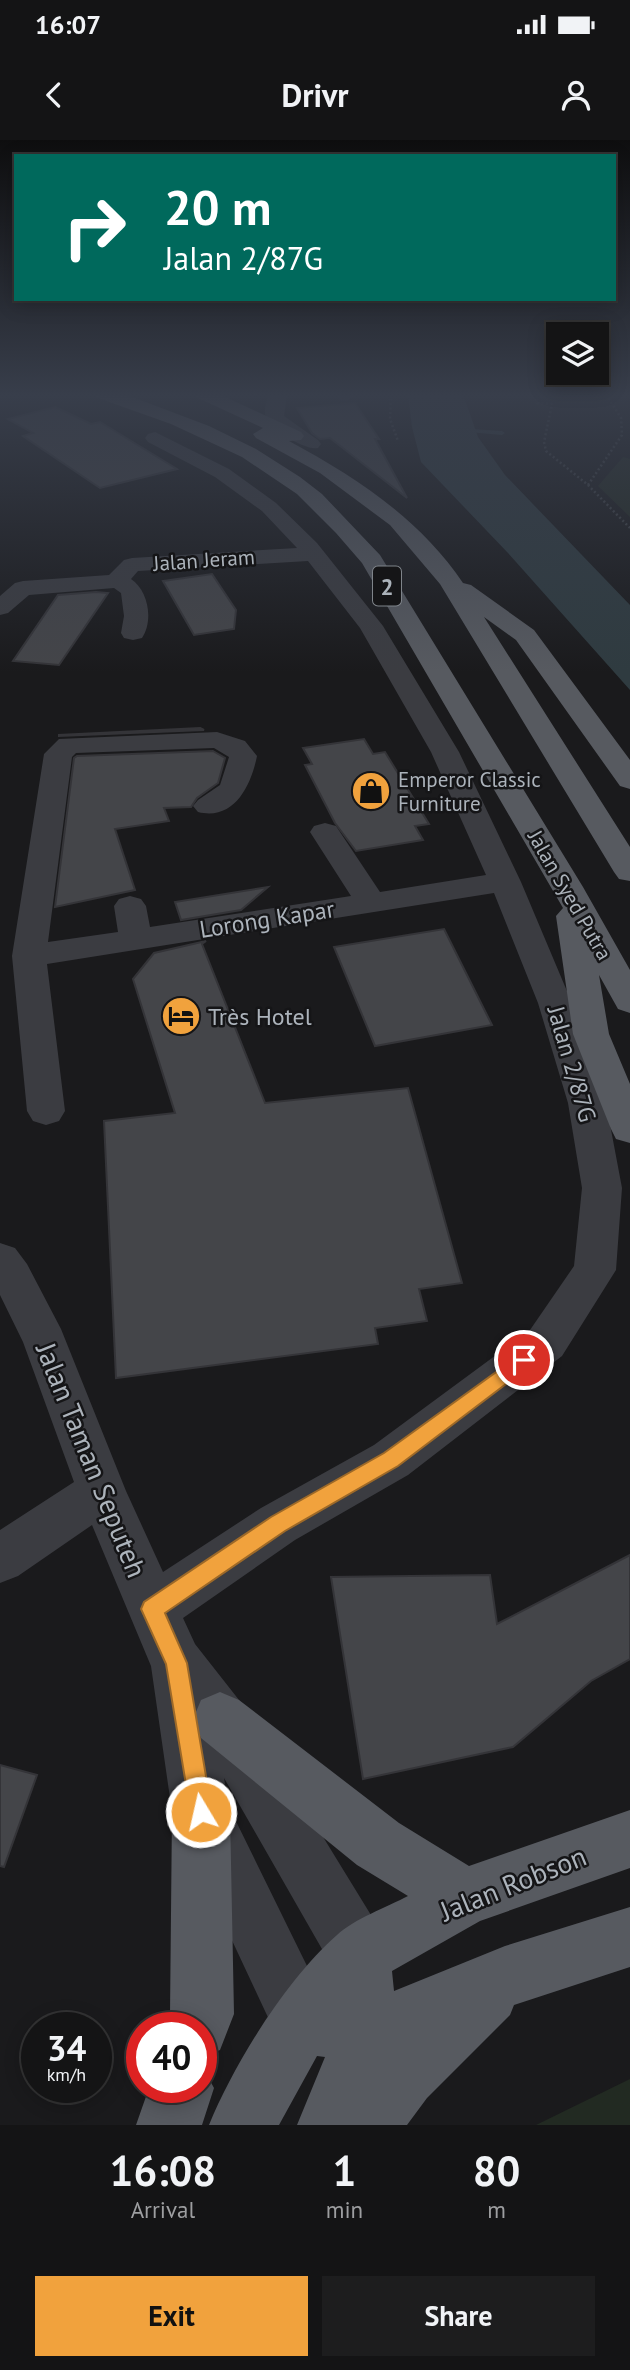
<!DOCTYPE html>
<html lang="en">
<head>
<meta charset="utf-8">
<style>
	body { margin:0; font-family:"PT Sans",sans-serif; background:#1d1d1e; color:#f1f3f6; height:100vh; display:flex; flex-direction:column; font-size:26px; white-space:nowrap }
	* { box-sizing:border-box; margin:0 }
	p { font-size:23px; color:#9d9ea0 }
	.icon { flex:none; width:38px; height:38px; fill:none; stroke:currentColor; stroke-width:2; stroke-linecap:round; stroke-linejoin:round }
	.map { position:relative; height:1985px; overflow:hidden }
	.panel { display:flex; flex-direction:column; background:#141415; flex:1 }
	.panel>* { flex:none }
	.hud { position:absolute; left:14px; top:14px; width:602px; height:147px; border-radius:0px; box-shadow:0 4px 18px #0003,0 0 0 2px #333334; background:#00695c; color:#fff; overflow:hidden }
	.tools { position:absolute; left:546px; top:182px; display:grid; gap:14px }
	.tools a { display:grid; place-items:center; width:63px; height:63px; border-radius:0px; background:#141415; box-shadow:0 4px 18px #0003,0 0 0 2px #333334; font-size:35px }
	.speed { position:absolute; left:21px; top:1872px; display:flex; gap:14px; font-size:35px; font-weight:700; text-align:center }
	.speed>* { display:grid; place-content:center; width:91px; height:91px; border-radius:50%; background:#141415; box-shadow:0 4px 18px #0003,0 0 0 2px #333334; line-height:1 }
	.speed small { font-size:18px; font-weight:400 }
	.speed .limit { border:10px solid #d22; background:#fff; color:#111 }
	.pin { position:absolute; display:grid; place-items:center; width:60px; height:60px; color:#fff; margin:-30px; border:4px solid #fff; border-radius:50%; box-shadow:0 2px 7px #0007 }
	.me { position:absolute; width:77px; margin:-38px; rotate:351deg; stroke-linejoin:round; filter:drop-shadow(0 0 5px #0008) }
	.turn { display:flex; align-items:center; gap:24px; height:147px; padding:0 35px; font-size:32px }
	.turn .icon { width:91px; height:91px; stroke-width:2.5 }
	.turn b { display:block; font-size:49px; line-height:60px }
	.eta { display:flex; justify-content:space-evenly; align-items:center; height:119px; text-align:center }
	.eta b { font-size:42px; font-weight:800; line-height:49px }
	.primary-button { display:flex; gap:14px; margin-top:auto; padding:14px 35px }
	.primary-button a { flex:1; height:80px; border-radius:0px; background:#f1a23d; color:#111; font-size:28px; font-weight:800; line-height:80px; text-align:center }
	.primary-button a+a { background:#1d1d1e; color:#f1f3f6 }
	.status { display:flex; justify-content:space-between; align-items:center; height:49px; padding:0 35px; background:#141415; direction:ltr }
	.status svg { height:19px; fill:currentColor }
	header { display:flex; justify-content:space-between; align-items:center; height:91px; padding:0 35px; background:#141415; font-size:32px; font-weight:800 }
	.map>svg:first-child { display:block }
</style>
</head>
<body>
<div class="status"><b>16:07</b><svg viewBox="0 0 49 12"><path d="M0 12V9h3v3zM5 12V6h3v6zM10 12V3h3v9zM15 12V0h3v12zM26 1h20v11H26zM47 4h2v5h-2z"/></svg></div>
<header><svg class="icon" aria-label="back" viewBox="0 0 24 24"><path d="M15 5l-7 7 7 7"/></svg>Drivr<svg class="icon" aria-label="person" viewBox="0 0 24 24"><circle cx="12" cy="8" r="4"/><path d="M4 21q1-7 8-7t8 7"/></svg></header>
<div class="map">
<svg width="630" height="1985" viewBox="0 0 630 1985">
	<rect width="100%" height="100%" fill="#1a1a1c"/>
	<!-- green -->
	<g fill="#222a22">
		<polygon points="623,317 630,319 630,377 598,346"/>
		<polygon points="630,1939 630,1985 536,1985"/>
	</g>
	<!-- water -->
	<polygon fill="#2f3b40" points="408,254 463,254 478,297 505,335 630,465 630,550 508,413 421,322 412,287"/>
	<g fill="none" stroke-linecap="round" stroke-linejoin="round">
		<!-- stream -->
		<polygon fill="#2f3b40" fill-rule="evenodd" points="455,288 502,291 505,293 502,295 457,291"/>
	</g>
	<!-- building -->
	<g fill="#444549" stroke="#343438" stroke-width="2">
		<polygon points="355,263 379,299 375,299 407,358 330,298 320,299 312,293 297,268"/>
		<polygon points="55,267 91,284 100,282 177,329 100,348 23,296 33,293 8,279"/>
		<polygon points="212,434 236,470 234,489 194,495 163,441"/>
		<polygon points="96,452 108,453 59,525 13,521 58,455"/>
		<polygon points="200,588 204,590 59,596 59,595"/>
		<polygon points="364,599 373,614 385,612 429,684 415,686 423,700 356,711 335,683 305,625 312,624 303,608"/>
		<polygon points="213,611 225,618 218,643 197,658 191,667 164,668 169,681 115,689 135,750 55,767 74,618 77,616"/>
		<polygon points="268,747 241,770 181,780 175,762"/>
		<polygon points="444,789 492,885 375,906 334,807"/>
		<polygon points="206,801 202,804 265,963 408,948 462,1143 419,1149 427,1181 375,1188 378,1204 116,1238 104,981 175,973 133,839 154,813"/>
		<polygon points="630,1415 630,1519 591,1541 513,1607 363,1639 331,1437 490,1435 497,1484"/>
		<polygon points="0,1625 37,1635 4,1727 0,1726"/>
	</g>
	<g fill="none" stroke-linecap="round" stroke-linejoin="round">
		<!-- path -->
		<g stroke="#414448" stroke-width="2.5" stroke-dasharray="2 2.5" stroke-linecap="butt">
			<polyline points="391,254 390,279 398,301"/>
			<polyline points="536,254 537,263 552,264 544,302 546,311 588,345 630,388"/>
			<polyline points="588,345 622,295 621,278 606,254"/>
		</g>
		<!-- minor -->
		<g fill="#3b3c41" fill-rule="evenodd">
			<path d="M 269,254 L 287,254 L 284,276 L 318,300 L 321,304 L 318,308 C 306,311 269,289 266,277 C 263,269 267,261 269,254 Z"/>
			<polygon points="336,254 354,254 355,256 346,261 340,260"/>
			<path d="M 155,292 L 229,329 L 276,363 L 317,403 L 383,486 L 459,612 L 521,742 L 572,863 L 606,963 L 622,1048 L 616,1130 L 562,1216 L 408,1335 L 295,1400 L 183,1478 L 195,1504 L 239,1560 L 382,1793 L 391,1815 L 382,1837 L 360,1846 L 338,1837 L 224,1638 L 229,1667 L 334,1881 L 324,1903 L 302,1913 L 280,1903 L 172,1672 L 151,1526 L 92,1385 L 18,1436 L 0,1443 L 0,1390 L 74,1342 L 23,1202 L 0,1155 L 0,1103 L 15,1108 L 27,1124 L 61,1189 L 126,1351 L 163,1432 L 261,1368 L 374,1305 L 530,1190 L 574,1126 L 582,1048 L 568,963 L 538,863 L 494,753 L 47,824 L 65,971 L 59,981 L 46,985 L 33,981 L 27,971 L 12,816 L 44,614 L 59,599 L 217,592 L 245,601 L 257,616 C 251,646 234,681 198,672 L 193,666 L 198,660 L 220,645 L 229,617 L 214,608 L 76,613 L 72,617 L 48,802 L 118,792 L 114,766 L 119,759 L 130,756 L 141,759 L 146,766 L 150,787 L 351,756 L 310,692 L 314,686 L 325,683 L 336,686 L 380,752 L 486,735 L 431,612 L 360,488 L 308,421 L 138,431 L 131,439 C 148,450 154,480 142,498 L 133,500 L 124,498 L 121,493 L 124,476 L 121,453 L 114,448 L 29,455 L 8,473 L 0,475 L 0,456 L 15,443 L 23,441 L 109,435 L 124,420 L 132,418 L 297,408 L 262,371 L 215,337 L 148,302 L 145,298 L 148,294 Z"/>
		</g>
		<!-- major -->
		<g fill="#575a60" fill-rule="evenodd">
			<polygon points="95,254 122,254 135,258 209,286 256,309 300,337 322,354 380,415 583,747 630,830 630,873 618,869 599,835 609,894 630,944 630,1003 616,999 611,989 573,894 556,776 563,768 362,423 336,393 297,354 242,317 171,284 98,258"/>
			<path d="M 195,254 L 219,254 L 301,292 L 304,296 L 301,300 L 289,301 C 356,337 420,379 463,443 L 471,445 L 534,490 L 630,620 L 630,649 L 620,646 L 516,500 L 484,477 L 630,707 L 630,741 L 619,739 L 614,732 L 440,444 L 390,385 L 320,333 L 256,298 L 253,294 L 263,288 L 198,258 Z"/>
			<path d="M 220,1552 L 239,1560 L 399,1683 L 469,1726 L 630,1670 L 630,1728 L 480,1781 L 392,1831 L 394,1851 L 505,1806 L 630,1767 L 630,1827 L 514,1865 L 510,1875 L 427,1958 L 407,1985 L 297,1985 L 325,1917 L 317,1916 L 279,1985 L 209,1985 C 235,1922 286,1840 337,1795 C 354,1779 387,1767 408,1756 L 357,1725 L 201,1598 L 193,1579 L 201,1560 Z"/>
			<polygon points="201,1643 221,1652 230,1672 234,1874 220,1910 201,1918 201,1888 166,1888 170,1874 172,1672 181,1652"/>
			<polygon points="201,1924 214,1948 202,1985 136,1985 149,1948 201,1948"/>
		</g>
	</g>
	<!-- sky -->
	<linearGradient id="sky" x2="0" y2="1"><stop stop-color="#0e0e0f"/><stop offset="0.48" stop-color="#383e4b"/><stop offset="1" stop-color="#383e4b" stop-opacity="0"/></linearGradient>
	<rect width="630" height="532" fill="url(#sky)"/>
	<!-- route -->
	<polygon fill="#f1a23d" stroke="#9d6928" stroke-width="2" points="524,1212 531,1214 533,1220 531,1225 398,1326 285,1391 165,1473 187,1523 212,1672 209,1681 201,1684 192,1681 166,1524 141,1469 144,1462 271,1377 384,1313"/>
	<!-- icons -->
	<defs>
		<g id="shop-disc" transform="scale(2.0125)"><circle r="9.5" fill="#f1a23d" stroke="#151517"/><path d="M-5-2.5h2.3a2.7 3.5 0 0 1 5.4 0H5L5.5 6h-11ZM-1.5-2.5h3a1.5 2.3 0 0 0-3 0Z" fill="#111"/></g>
		<g id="hotel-disc" transform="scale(2.0125)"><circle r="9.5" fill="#f1a23d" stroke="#151517"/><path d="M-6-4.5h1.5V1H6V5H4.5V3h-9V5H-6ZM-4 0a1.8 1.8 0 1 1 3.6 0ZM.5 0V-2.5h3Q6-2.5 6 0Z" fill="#111"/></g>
	</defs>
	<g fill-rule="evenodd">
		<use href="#shop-disc" x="371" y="651"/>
		<use href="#hotel-disc" x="181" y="876"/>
	</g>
	<g text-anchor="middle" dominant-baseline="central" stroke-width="5" stroke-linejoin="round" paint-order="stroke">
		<!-- far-street labels -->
		<g font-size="21" fill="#acb3bb" stroke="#151517">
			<text transform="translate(204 420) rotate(-4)">Jalan Jeram</text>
			<text transform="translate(570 755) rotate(60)">Jalan Syed Putra</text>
		</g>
		<!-- far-poi labels -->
		<g font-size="21" fill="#acb3bb" stroke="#151517" text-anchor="start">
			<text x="398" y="639">Emperor Classic<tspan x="398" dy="24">Furniture</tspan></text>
		</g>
		<!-- shield labels -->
		<rect fill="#151517" stroke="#7f848a" stroke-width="2" x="373" y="426.5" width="28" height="39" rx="5"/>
		<g font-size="23" font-weight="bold" fill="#acb3bb">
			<text x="387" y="446">2</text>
		</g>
		<!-- street labels -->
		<g font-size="24" fill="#acb3bb" stroke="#151517">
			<text transform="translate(267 779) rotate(-9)">Lorong Kapar</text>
			<text transform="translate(572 924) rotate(74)">Jalan 2/87G</text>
		</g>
		<!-- poi labels -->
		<g font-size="24" fill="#acb3bb" stroke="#151517" text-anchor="start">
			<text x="208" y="876">Très Hotel</text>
		</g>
		<!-- near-street labels -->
		<g font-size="28" fill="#acb3bb" stroke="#151517">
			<text transform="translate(92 1320) rotate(68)">Jalan Taman Seputeh</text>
			<text transform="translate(513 1743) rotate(-22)">Jalan Robson</text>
		</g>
	</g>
</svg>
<div class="tools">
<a><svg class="icon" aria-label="layers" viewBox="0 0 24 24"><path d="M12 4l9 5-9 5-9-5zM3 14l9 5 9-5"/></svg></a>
</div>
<div class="speed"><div>34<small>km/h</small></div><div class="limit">40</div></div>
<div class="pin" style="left:524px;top:1220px;background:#d93025"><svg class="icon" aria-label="arrive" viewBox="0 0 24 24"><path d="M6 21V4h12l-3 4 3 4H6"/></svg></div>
<svg class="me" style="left:201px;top:1672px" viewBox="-20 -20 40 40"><circle r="17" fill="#f1a23d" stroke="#fff" stroke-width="3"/><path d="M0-11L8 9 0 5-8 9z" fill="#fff"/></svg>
<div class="hud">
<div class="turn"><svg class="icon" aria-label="right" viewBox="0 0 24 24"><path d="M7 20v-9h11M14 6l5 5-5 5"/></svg><div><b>20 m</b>Jalan 2/87G</div></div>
</div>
</div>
<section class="panel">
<div class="eta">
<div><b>16:08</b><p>Arrival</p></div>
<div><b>1</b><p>min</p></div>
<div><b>80</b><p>m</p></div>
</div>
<div class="primary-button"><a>Exit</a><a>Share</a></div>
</section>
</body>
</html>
